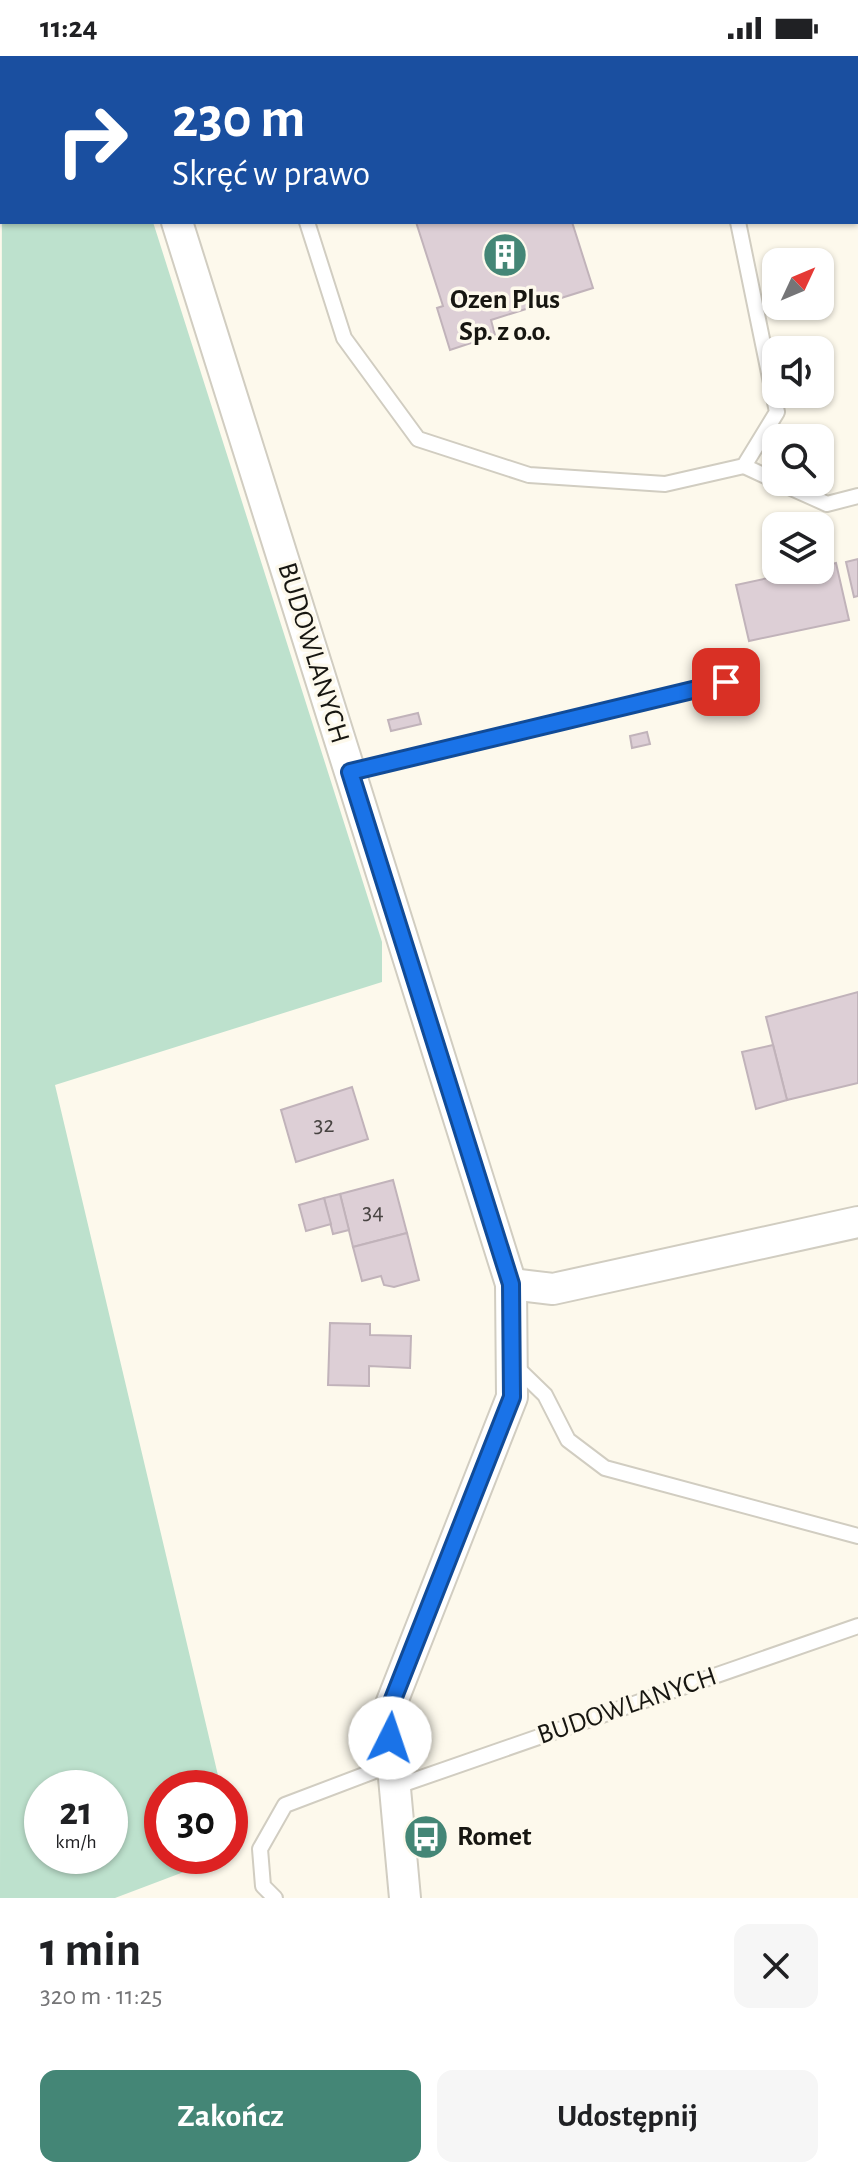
<!DOCTYPE html>
<html lang="pl">
<head>
<meta charset="utf-8">
<style>
	body { margin:0; font-family:"Alegreya Sans",sans-serif; background:#f6f6f6; color:#202124; height:100vh; display:flex; flex-direction:column; font-size:30px; white-space:nowrap }
	* { box-sizing:border-box; margin:0 }
	p { font-size:26px; color:#757577 }
	.icon { flex:none; width:44px; height:44px; fill:none; stroke:currentColor; stroke-width:2; stroke-linecap:round; stroke-linejoin:round }
	.map { position:relative; height:1842px; overflow:hidden }
	.sheet { display:flex; flex-direction:column; background:#fff; flex:1 }
	.sheet>* { flex:none }
	.banner { position:absolute; left:0px; top:0px; width:858px; height:168px; box-shadow:0 2px 6px #0004; background:#1a4fa0; color:#fff; overflow:hidden }
	.needle { width:52px; rotate:46deg }
	.controls { position:absolute; left:762px; top:192px; display:grid; gap:16px }
	.controls a { display:grid; place-items:center; width:72px; height:72px; border-radius:16px; background:#fff; box-shadow:0 2px 6px #0004; font-size:40px }
	.speed { position:absolute; left:24px; top:1714px; display:flex; gap:16px; font-size:40px; font-weight:700; text-align:center }
	.speed>* { display:grid; place-content:center; width:104px; height:104px; border-radius:50%; background:#fff; box-shadow:0 2px 6px #0004; line-height:1 }
	.speed small { font-size:20px; font-weight:400 }
	.speed .limit { border:12px solid #d22; background:#fff; color:#111 }
	.pin { position:absolute; display:grid; place-items:center; width:68px; height:68px; color:#fff; margin:-34px; border-radius:16px; box-shadow:0 4px 12px #0006 }
	.me { position:absolute; width:88px; margin:-44px; rotate:4deg; stroke-linejoin:round; filter:drop-shadow(0 0 6px #0008) }
	.turn { display:flex; align-items:center; gap:28px; height:168px; padding:0 40px; font-size:36px }
	.turn .icon { width:104px; height:104px; stroke-width:2.5 }
	.turn b { display:block; font-size:56px; line-height:68px }
	.round { display:grid; place-items:center; flex:none; width:84px; height:84px; border-radius:16px; background:#f6f6f6 }
	.headline { display:flex; align-items:center; justify-content:space-between; height:136px; padding:0 40px }
	h1 { font-size:48px; font-weight:700; line-height:60px }
	.action { display:flex; gap:16px; margin-top:auto; padding:16px 40px }
	.action a { flex:1; height:92px; border-radius:16px; background:#448676; color:#fff; font-size:32px; font-weight:700; line-height:92px; text-align:center }
	.action a+a { background:#f6f6f6; color:#202124 }
	.status { display:flex; justify-content:space-between; align-items:center; height:56px; padding:0 40px; background:#fff; direction:ltr }
	.status svg { height:22px; fill:currentColor }
	.map>svg:first-child { display:block }
</style>
</head>
<body>
<div class="status"><b>11:24</b><svg viewBox="0 0 49 12"><path d="M0 12V9h3v3zM5 12V6h3v6zM10 12V3h3v9zM15 12V0h3v12zM26 1h20v11H26zM47 4h2v5h-2z"/></svg></div>
<div class="map">
<svg width="858" height="1842" viewBox="0 0 858 1842">
	<rect width="100%" height="100%" fill="#fdf9ec"/>
	<!-- green -->
	<path fill="#bde1cd" fill-rule="evenodd" d="M 2,73 L 2,166 L 153,166 L 382,886 L 382,926 L 55,1029 L 221,1732 L 162,1732 L 162,1800 L 226,1800 L 115,1842 L 0,1842 ZM 42,1732 L 110,1732 L 110,1800 L 42,1800 Z"/>
	<!-- building -->
	<g fill="#ddcfd6" stroke="#c1b3ba" stroke-width="2">
		<polygon points="405,0 491,0 492,2 406,2"/>
		<polygon points="416,166 572,166 593,232 491,264 495,279 450,294 437,252 443,250"/>
		<polygon points="858,503 858,540 854,541 846,506"/>
		<polygon points="836,507 849,564 749,585 736,529 805,514 820,514 820,511"/>
		<polygon points="418,657 421,668 391,675 388,664"/>
		<polygon points="647,676 650,688 632,692 630,680"/>
		<polygon points="858,936 858,1027 787,1044 766,961"/>
		<polygon points="773,989 787,1044 756,1053 742,996"/>
		<polygon points="352,1031 368,1083 296,1106 281,1054"/>
		<polygon points="393,1124 407,1177 353,1191 340,1138"/>
		<polygon points="340,1138 349,1174 333,1178 324,1142"/>
		<polygon points="324,1142 331,1168 306,1175 299,1149"/>
		<polygon points="407,1177 419,1224 394,1231 384,1229 381,1220 362,1225 353,1191"/>
		<polygon points="330,1267 370,1268 370,1279 411,1280 410,1312 369,1310 369,1330 328,1329"/>
	</g>
	<g fill="none" stroke-linecap="round" stroke-linejoin="round">
		<!-- lane casing -->
		<g stroke="#d1cdc1" stroke-width="18">
			<g id="lane">
				<polyline points="248,0 249,2"/>
				<polyline points="722,0 722,2"/>
				<polyline points="307,166 344,282 418,383 529,419 665,428 744,410 777,356 738,166"/>
				<polyline points="744,410 776,425"/>
				<polyline points="778,426 827,448 858,440"/>
				<polyline points="350,716 726,626"/>
				<polyline points="513,1308 545,1339 568,1384 605,1412 858,1480"/>
				<polyline points="395,1731 858,1570"/>
				<polyline points="275,1842 263,1830 260,1793 285,1749 393,1708"/>
			</g>
		</g>
		<!-- street casing -->
		<g stroke="#d1cdc1" stroke-width="34">
			<g id="street">
				<polyline points="125,0 126,2"/>
				<polyline points="0,49 2,49"/>
				<polyline points="177,166 511,1228 512,1341 388,1656 405,1842"/>
				<polyline points="511,1228 553,1233 858,1166"/>
			</g>
		</g>
		<!-- lane -->
		<use href="#lane" stroke="#fff" stroke-width="14"/>
		<!-- street -->
		<use href="#street" stroke="#fff" stroke-width="30"/>
	</g>
	<g fill="none" stroke-linecap="round" stroke-linejoin="round">
		<!-- route casing -->
		<g stroke="#114b97" stroke-width="20">
			<polyline id="route" points="390,1682 388,1656 512,1341 511,1228 350,716 726,626"/>
		</g>
		<!-- route -->
		<use href="#route" stroke="#1a73e8" stroke-width="14"/>
	</g>
	<!-- icons -->
	<defs>
		<g id="building-disc" transform="scale(2.3)"><circle r="9.5" fill="#448676" stroke="#fdf9ec"/><path d="M-4-6H4V6H1V3H-1V6H-4ZM-2.5-4.3h1.7v1.8h-1.7ZM.8-4.3h1.7v1.8H.8ZM-2.5-1h1.7V.8h-1.7ZM.8-1h1.7V.8H.8Z" fill="#fff"/></g>
		<g id="bus-disc" transform="scale(2.3)"><circle r="9.5" fill="#448676" stroke="#fdf9ec"/><path d="M-5-6H5V4H4V6H2V4H-2V6H-4V4H-5ZM-3.5-4V0h7V-4ZM-3.5 1.2v1.5H-2V1.2ZM2 1.2v1.5H3.5V1.2Z" fill="#fff"/></g>
	</defs>
	<g fill-rule="evenodd">
		<use href="#building-disc" x="505" y="199"/>
		<use href="#bus-disc" x="426" y="1781"/>
	</g>
	<g text-anchor="middle" dominant-baseline="central" stroke-width="7" stroke-linejoin="round" paint-order="stroke">
		<!-- number labels -->
		<g font-size="24" fill="#484442">
			<text x="324" y="1069">32</text>
			<text x="373" y="1156">34</text>
		</g>
		<!-- poi labels -->
		<g font-size="28" font-weight="bold" fill="#171611" stroke="#fdf9ec">
			<text x="505" y="244">Ozen Plus<tspan x="505" dy="32">Sp. z o.o.</tspan></text>
			<text x="457" y="1781" text-anchor="start">Romet</text>
		</g>
		<!-- street labels -->
		<g font-size="28" fill="#171611" stroke="#fdf9ec">
			<text transform="translate(313 597) rotate(73)">BUDOWLANYCH</text>
			<text transform="translate(627 1650) rotate(-19)">BUDOWLANYCH</text>
		</g>
	</g>
</svg>
<div class="controls">
<a><svg class="needle" viewBox="-14 -14 28 28"><path d="M0-13l5 13h-10z" fill="#e53935"/><path d="M0 13l5-13h-10z" fill="#757577"/></svg></a>
<a><svg class="icon" aria-label="sound" viewBox="0 0 24 24"><path d="M4 9h4l5-4v14l-5-4H4zM17 9q2 3 0 6"/></svg></a>
<a><svg class="icon" aria-label="search" viewBox="0 0 24 24"><circle cx="10" cy="10" r="6"/><path d="M15 15l6 6"/></svg></a>
<a><svg class="icon" aria-label="layers" viewBox="0 0 24 24"><path d="M12 4l9 5-9 5-9-5zM3 14l9 5 9-5"/></svg></a>
</div>
<div class="speed"><div>21<small>km/h</small></div><div class="limit">30</div></div>
<div class="pin" style="left:726px;top:626px;background:#d93025"><svg class="icon" aria-label="arrive" viewBox="0 0 24 24"><path d="M6 21V4h12l-3 4 3 4H6"/></svg></div>
<svg class="me" style="left:390px;top:1682px" viewBox="-20 -20 40 40"><circle r="19" fill="#fff"/><path d="M0-13L10 11 0 6-10 11z" fill="#1a73e8"/></svg>
<div class="banner">
<div class="turn"><svg class="icon" aria-label="right" viewBox="0 0 24 24"><path d="M7 20v-9h11M14 6l5 5-5 5"/></svg><div><b>230 m</b>Skręć w prawo</div></div>
</div>
</div>
<section class="sheet">
<div class="headline"><div><h1>1 min</h1><p>320 m · 11:25</p></div><a class="round"><svg class="icon" aria-label="close" viewBox="0 0 24 24"><path d="M6 6l12 12M18 6L6 18"/></svg></a></div>
<div class="action"><a>Zakończ</a><a>Udostępnij</a></div>
</section>
</body>
</html>
